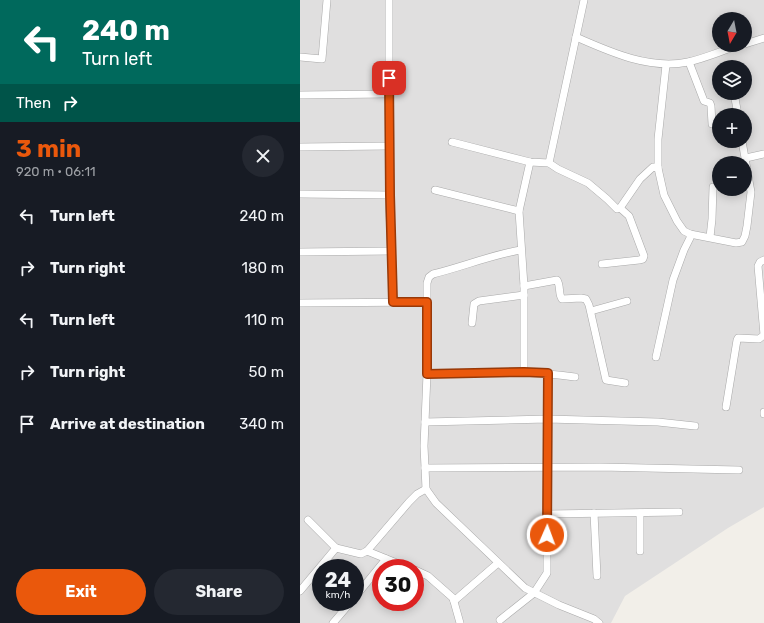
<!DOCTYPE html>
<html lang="en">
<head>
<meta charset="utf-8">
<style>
	body { margin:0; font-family:Rubik,sans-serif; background:#242831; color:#f1f3f6; height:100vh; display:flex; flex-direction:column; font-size:15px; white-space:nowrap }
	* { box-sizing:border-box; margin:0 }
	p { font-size:13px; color:#9ea1a6 }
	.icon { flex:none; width:22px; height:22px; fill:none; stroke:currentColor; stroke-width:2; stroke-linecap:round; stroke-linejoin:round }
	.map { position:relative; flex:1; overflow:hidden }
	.drawer { display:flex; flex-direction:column; background:#171b24; width:300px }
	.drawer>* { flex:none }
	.hud { background:#00695c; color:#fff; overflow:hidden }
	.needle { width:26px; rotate:190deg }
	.buttons { position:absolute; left:412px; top:12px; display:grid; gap:8px }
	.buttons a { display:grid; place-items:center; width:40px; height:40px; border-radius:50%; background:#171b24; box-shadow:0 2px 10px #0003; font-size:20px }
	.speed { position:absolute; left:12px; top:559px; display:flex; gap:8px; font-size:20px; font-weight:700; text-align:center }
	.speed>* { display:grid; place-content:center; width:52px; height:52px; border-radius:50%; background:#171b24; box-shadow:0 2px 10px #0003; line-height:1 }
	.speed small { font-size:10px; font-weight:400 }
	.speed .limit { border:6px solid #d22; background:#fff; color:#111 }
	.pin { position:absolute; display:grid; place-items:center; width:34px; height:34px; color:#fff; margin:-17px; border-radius:8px; box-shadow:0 2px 6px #0006 }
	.me { position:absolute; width:44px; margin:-22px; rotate:2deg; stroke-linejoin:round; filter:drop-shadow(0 0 3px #0008) }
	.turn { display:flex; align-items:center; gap:14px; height:84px; padding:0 16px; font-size:18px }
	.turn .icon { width:52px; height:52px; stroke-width:2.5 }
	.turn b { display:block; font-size:28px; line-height:34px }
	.then { display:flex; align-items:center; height:38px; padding:0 16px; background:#0003; gap:8px; font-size:15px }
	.round { display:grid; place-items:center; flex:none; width:42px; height:42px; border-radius:21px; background:#242831 }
	.overview { display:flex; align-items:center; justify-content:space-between; height:68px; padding:0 16px }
	h1 { font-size:24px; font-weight:700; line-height:30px; color:#ea580c }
	.action { display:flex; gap:8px; margin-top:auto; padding:8px 16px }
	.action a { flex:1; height:46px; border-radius:24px; background:#ea580c; color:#fff; font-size:16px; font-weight:700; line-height:46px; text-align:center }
	.action a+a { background:#242831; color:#f1f3f6 }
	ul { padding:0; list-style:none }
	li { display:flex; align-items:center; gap:12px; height:52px; padding:0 16px }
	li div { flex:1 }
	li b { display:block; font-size:15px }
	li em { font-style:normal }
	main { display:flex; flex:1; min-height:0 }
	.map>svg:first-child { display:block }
</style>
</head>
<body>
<main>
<section class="drawer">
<div class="hud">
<div class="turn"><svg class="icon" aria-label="left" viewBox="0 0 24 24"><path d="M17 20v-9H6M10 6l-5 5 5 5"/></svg><div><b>240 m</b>Turn left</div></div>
<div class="then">Then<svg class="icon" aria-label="right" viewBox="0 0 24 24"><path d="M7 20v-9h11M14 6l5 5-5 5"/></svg></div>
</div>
<div class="overview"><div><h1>3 min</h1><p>920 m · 06:11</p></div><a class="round"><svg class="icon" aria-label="close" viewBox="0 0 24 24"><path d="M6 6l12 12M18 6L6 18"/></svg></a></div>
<ul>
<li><svg class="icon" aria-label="left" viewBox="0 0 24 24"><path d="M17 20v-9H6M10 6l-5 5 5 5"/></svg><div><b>Turn left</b></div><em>240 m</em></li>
<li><svg class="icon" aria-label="right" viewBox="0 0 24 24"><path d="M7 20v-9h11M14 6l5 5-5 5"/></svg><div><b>Turn right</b></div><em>180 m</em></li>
<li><svg class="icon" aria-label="left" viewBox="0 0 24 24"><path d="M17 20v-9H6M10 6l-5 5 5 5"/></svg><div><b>Turn left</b></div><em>110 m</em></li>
<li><svg class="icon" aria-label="right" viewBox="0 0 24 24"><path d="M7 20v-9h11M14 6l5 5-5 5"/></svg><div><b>Turn right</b></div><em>50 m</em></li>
<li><svg class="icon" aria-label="arrive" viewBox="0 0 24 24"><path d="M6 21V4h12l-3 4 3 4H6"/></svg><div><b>Arrive at destination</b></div><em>340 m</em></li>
</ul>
<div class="action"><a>Exit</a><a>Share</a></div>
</section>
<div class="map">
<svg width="464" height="623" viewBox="0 0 464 623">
	<rect width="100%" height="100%" fill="#f2efe9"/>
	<!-- residential -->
	<path fill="#e0dfdf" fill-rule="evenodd" d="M 0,0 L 464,0 L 464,507 L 428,528 L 325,596 L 311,623 L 0,623 ZM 419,19 L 445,19 L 445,45 L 419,45 ZM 419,67 L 445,67 L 445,93 L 419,93 ZM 419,115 L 445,115 L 445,141 L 419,141 ZM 419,163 L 445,163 L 445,189 L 419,189 ZM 21,568 L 55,568 L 55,602 L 21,602 ZM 81,568 L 115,568 L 115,602 L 81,602 Z"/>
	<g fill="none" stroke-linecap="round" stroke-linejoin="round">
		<!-- minor casing -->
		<g stroke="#a9a9a9" stroke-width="8">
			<g id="minor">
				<polyline points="89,0 89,195 93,302"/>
				<path d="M 276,37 C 310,52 350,70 388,62 C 406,58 423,50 441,45"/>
				<polyline points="445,44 464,38"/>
				<polyline points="0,57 22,59 27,0"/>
				<polyline points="389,62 404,101 410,103 411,106 412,124"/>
				<polyline points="434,93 438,115"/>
				<polyline points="0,95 88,94"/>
				<polyline points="152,142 230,162 249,163 258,169 288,183 307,199 317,209 320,208 329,216 344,256 343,259 339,260 302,264"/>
				<polyline points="0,147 89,146"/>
				<polyline points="446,158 464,154"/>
				<polyline points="249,163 284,0"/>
				<polyline points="135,190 219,211"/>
				<polyline points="0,194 89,195"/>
				<polyline points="320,208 340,179 353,167 358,168"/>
				<polyline points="390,234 436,243 442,242 445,236 447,226 451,192 442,141"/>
				<polyline points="410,237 412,219 413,187"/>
				<path d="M 221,250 C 191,255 162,267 133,274 L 129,277 L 127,283 L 127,374 L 124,446 L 126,489 L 136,503 L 225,588 L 259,605 L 294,619 L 299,623"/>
				<polyline points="0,252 92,251"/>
				<path d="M 224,286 L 257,280 C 261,286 258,294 262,299 L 281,298 L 286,299 L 289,305 L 306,380 L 325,383"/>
				<polyline points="0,303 127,302"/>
				<polyline points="291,311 327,301"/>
				<polyline points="172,323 174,304 179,301 224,295"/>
				<polyline points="356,357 373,280 384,250 390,238 390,234 384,231 377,221 364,195 358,168 358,139 366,65"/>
				<polyline points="224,372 224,286 219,211 230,162"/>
				<path d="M 127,374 C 176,373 226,370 275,377"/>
				<polyline points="426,407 437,340 438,338 459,339 464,335 458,266 460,262 464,260"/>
				<polyline points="464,412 464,414"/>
				<polyline points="125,422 247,419 358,422 395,426"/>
				<polyline points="125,468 300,467 439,470"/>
				<polyline points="294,513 297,576"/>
				<polyline points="340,513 340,551"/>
				<polyline points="248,514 379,512"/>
				<polyline points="8,520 36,548"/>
				<polyline points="67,551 109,568"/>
				<polyline points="115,570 128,576 153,598 160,623"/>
				<polyline points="0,591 36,548 61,554 67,551 109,502 117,494 126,489"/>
				<polyline points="55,597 86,559"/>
				<polyline points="154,601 198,563"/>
				<polyline points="200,620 234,593 247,573 247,373"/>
				<polyline points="33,623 51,602"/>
			</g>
		</g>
		<!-- minor -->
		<use href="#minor" stroke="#fff" stroke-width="7"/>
	</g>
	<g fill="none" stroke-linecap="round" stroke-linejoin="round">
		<!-- route casing -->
		<g stroke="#983908" stroke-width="10">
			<polyline id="route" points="89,78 90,195 93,302 127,302 127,374 224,372 248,373 247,535"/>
		</g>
		<!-- route -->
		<use href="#route" stroke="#ea580c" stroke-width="7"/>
	</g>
</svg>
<div class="buttons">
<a><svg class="needle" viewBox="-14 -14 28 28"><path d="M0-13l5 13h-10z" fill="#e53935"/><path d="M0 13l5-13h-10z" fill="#9ea1a6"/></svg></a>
<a><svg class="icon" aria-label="layers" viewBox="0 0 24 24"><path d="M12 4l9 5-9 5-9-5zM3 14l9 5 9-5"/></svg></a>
<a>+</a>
<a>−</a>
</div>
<div class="speed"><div>24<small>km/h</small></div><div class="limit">30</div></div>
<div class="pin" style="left:89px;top:78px;background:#d93025"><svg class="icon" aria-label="arrive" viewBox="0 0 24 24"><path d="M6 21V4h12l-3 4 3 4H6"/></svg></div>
<svg class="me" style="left:247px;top:535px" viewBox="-20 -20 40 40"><circle r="17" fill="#ea580c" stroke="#fff" stroke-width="3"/><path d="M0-11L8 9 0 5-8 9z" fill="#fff"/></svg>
</div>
</main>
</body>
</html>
